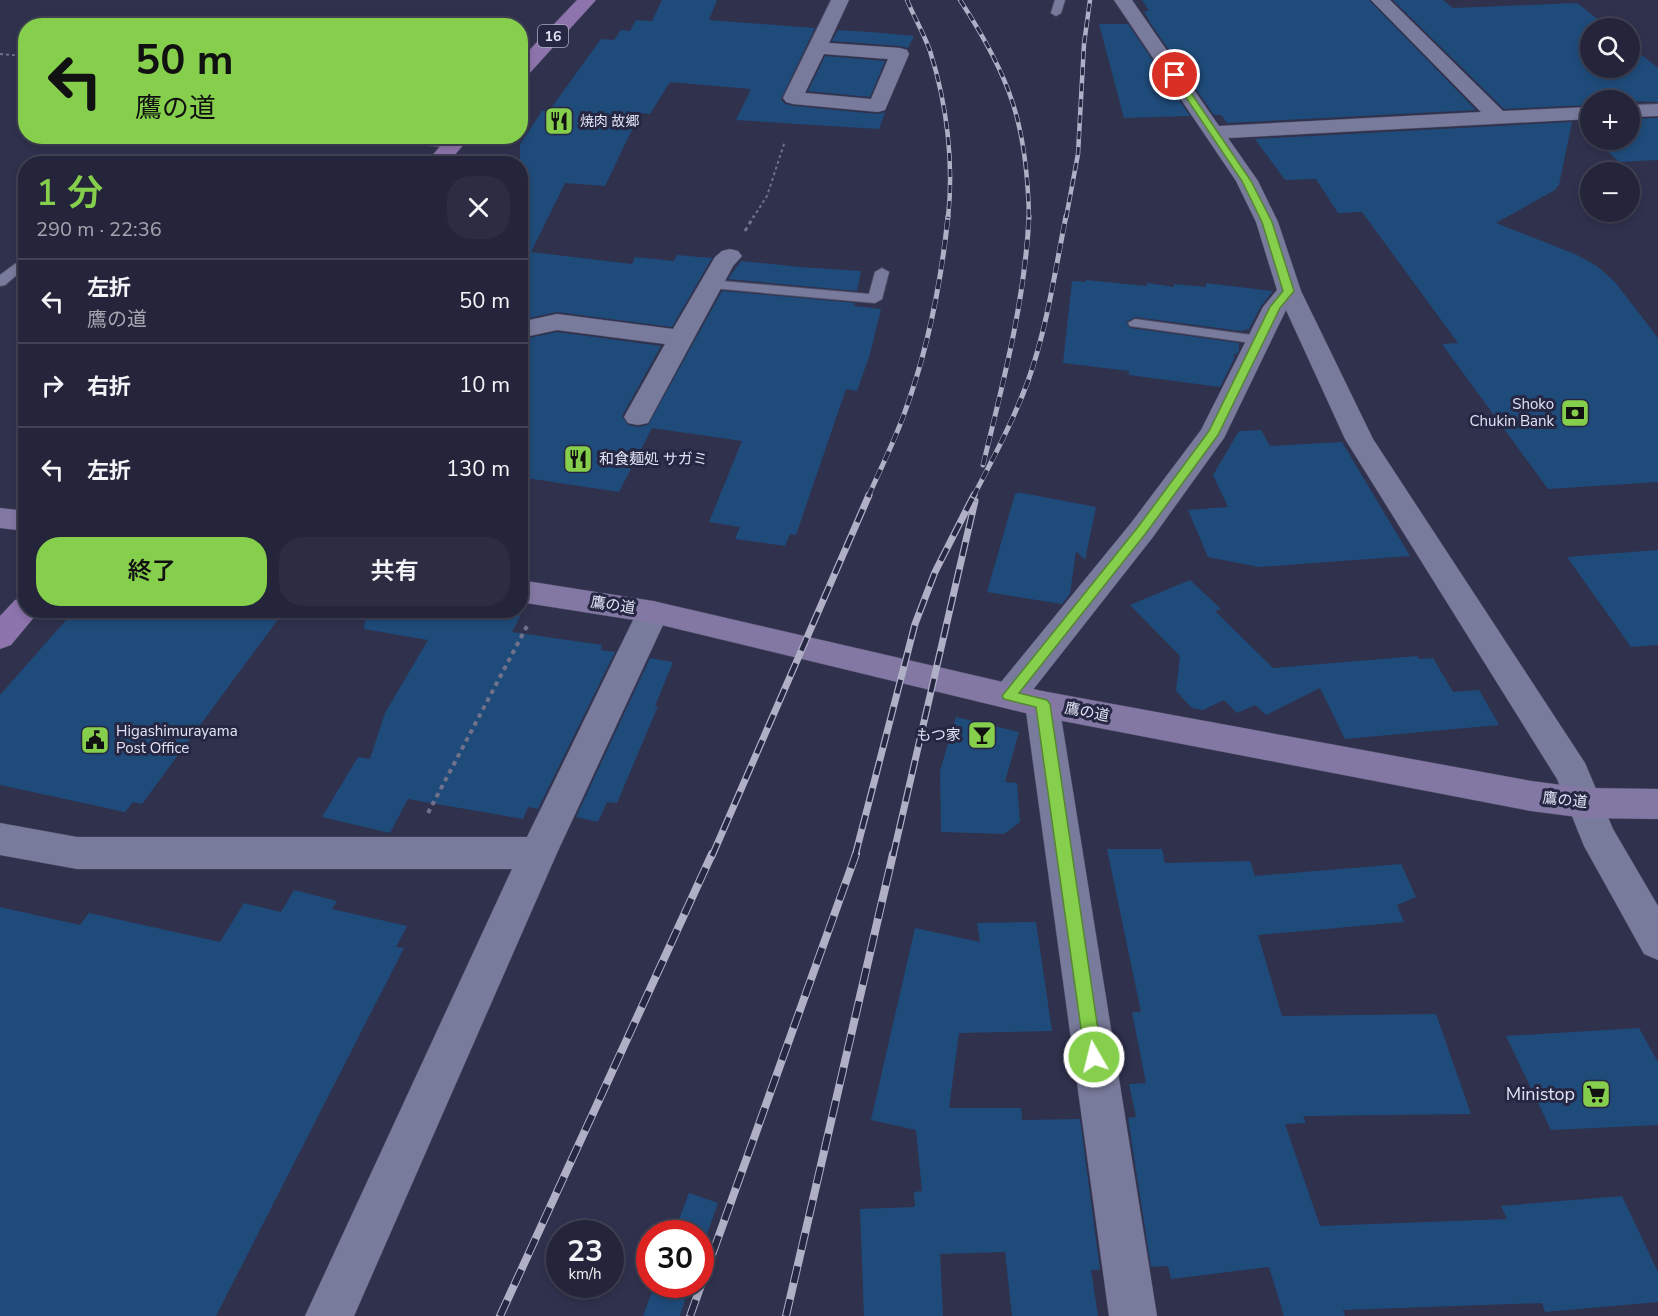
<!DOCTYPE html>
<html lang="ja">
<head>
<meta charset="utf-8">
<style>
	body { margin:0; font-family:"Nunito Sans","Noto Sans JP",sans-serif; background:#2c2d42; color:#f1f3f6; height:100vh; display:flex; flex-direction:column; font-size:22px; white-space:nowrap }
	* { box-sizing:border-box; margin:0 }
	p { font-size:20px; color:#a3a5af }
	.icon { flex:none; width:33px; height:33px; fill:none; stroke:currentColor; stroke-width:2; stroke-linecap:round; stroke-linejoin:round }
	.map { position:relative; flex:1; overflow:hidden }
	.drawer { position:absolute; left:18px; top:156px; width:510px; height:462px; display:flex; flex-direction:column; background:#24253a; border-radius:24px; box-shadow:0 3px 9px #0003,0 0 0 2px #414254 }
	.drawer>* { flex:none }
	.banner { position:absolute; left:18px; top:18px; width:510px; height:126px; border-radius:24px; box-shadow:0 3px 9px #0003,0 0 0 2px #414254; background:#85cf4c; color:#111; overflow:hidden }
	.tools { position:absolute; left:1580px; top:18px; display:grid; gap:12px }
	.tools a { display:grid; place-items:center; width:60px; height:60px; border-radius:50%; background:#24253a; box-shadow:0 3px 9px #0003,0 0 0 2px #414254; font-size:30px }
	.speed { position:absolute; left:546px; top:1220px; display:flex; gap:12px; font-size:30px; font-weight:700; text-align:center }
	.speed>* { display:grid; place-content:center; width:78px; height:78px; border-radius:50%; background:#24253a; box-shadow:0 3px 9px #0003,0 0 0 2px #414254; line-height:1 }
	.speed small { font-size:15px; font-weight:400 }
	.speed .limit { border:9px solid #d22; background:#fff; color:#111 }
	.pin { position:absolute; display:grid; place-items:center; width:51px; height:51px; color:#fff; margin:-26px; border:3px solid #fff; border-radius:50%; box-shadow:0 2px 6px #0007 }
	.me { position:absolute; width:66px; margin:-33px; rotate:352deg; stroke-linejoin:round; filter:drop-shadow(0 0 4px #0008) }
	.turn { display:flex; align-items:center; gap:21px; height:126px; padding:0 18px; font-size:27px }
	.turn .icon { width:78px; height:78px; stroke-width:2.5 }
	.turn b { display:block; font-size:42px; line-height:51px }
	.round { display:grid; place-items:center; flex:none; width:63px; height:63px; border-radius:24px; background:#2c2d42 }
	.head { display:flex; align-items:center; justify-content:space-between; height:102px; padding:0 18px }
	h1 { font-size:36px; font-weight:600; line-height:45px; color:#85cf4c }
	.primary-button { display:flex; gap:12px; margin-top:auto; padding:12px 18px }
	.primary-button a { flex:1; height:69px; border-radius:24px; background:#85cf4c; color:#111; font-size:24px; font-weight:600; line-height:69px; text-align:center }
	.primary-button a+a { background:#2c2d42; color:#f1f3f6 }
	ul { padding:0; list-style:none }
	li { display:flex; align-items:center; gap:18px; height:84px; padding:0 18px; border-top:2px solid #414254 }
	li div { flex:1 }
	li b { display:block; font-size:22px }
	li em { font-style:normal }
	.map>svg:first-child { display:block }
</style>
</head>
<body>
<div class="map">
<svg width="1658" height="1316" viewBox="0 0 1658 1316">
	<rect width="100%" height="100%" fill="#30314d"/>
	<!-- building -->
	<g fill="#1f4b7a">
		<polygon points="662,0 717,0 709,20 815,28 781,99 785,104 793,106 878,114 885,112 879,129 736,120 751,89 670,82 650,114 640,113 605,186 565,183 531,252 632,264 635,257 674,261 677,255 712,258 672,327 557,312 520,320 520,144 542,111 549,111 601,39 614,40 621,30 630,31 636,20 652,21"/>
		<polygon points="1142,0 1369,0 1476,110 1227,123 1221,115 1214,115 1151,24 1144,11 1149,11"/>
		<polygon points="1393,0 1443,0 1453,8 1577,3 1609,28 1590,28 1590,68 1629,68 1629,45 1658,68 1658,102 1590,100 1590,105 1504,109"/>
		<polygon points="1099,24 1128,24 1190,116 1124,118"/>
		<polygon points="838,30 871,32 914,36 908,48 900,46 832,41"/>
		<polygon points="825,56 885,61 870,97 808,91"/>
		<polygon points="1658,118 1658,160 1619,162 1596,140 1629,140 1629,119"/>
		<polygon points="1572,122 1559,185 1555,190 1496,223 1575,254 1597,266 1615,282 1658,338 1658,482 1548,489 1442,344 1458,343 1362,212 1338,213 1316,179 1285,180 1255,139"/>
		<polygon points="741,261 801,267 861,271 857,291 728,279"/>
		<polygon points="1086,280 1147,286 1147,283 1174,287 1174,284 1206,287 1206,283 1273,291 1261,306 1249,329 1241,331 1135,317 1126,322 1130,328 1239,343 1239,350 1237,354 1234,354 1234,359 1220,387 1129,375 1129,371 1063,363 1072,281 1086,282"/>
		<polygon points="722,291 855,303 854,306 881,309 870,354 857,391 846,389 796,535 790,534 785,546 735,539 740,527 709,522 742,441 652,428 619,492 520,477 520,340 557,332 661,346 622,416 628,425 638,427 648,425"/>
		<polygon points="1261,430 1270,446 1342,442 1410,556 1259,567 1208,557 1188,510 1228,507 1213,475 1239,431"/>
		<polygon points="1017,492 1096,507 1085,560 1076,551 1070,594 1062,604 987,592 1015,494 1018,494"/>
		<polygon points="1658,550 1658,645 1631,647 1567,557"/>
		<polygon points="1190,580 1221,609 1215,611 1273,668 1417,656 1419,659 1433,658 1453,692 1479,690 1499,725 1345,739 1320,688 1266,715 1255,705 1237,713 1224,700 1203,710 1192,708 1176,691 1180,656 1130,605"/>
		<polygon points="75,610 285,610 142,804 133,802 125,812 0,785 0,695"/>
		<polygon points="366,610 523,610 512,632 602,645 601,650 615,652 538,809 528,807 523,819 408,799 390,833 322,817 358,757 370,759 385,713 428,640 364,629"/>
		<polygon points="650,658 673,662 655,706 658,706 617,803 607,802 598,822 576,817"/>
		<polygon points="956,717 1019,732 1005,782 1017,783 1020,822 1004,834 941,832 940,771"/>
		<polygon points="1107,849 1162,849 1165,863 1250,861 1255,876 1401,864 1416,897 1397,905 1404,922 1258,935 1282,1016 1436,1014 1471,1114 1303,1116 1306,1123 1285,1124 1320,1226 1507,1219 1501,1206 1622,1196 1658,1272 1658,1302 1545,1312 1542,1303 1343,1310 1345,1316 1284,1316 1269,1267 1171,1279 1168,1266 1151,1267 1128,1118 1136,1117 1129,1084 1146,1083 1132,1012 1141,1012"/>
		<polygon points="294,890 337,901 332,909 407,926 396,947 404,948 216,1316 0,1316 0,907 80,925 89,913 220,942 244,903 281,912"/>
		<polygon points="1036,922 1052,1031 959,1033 949,1108 1021,1108 1022,1120 1080,1119 1100,1270 1091,1270 1098,1316 1012,1316 1005,1252 940,1254 943,1316 864,1316 860,1209 915,1207 914,1192 922,1191 916,1130 871,1120 915,928 980,942 977,923"/>
		<polygon points="1639,1028 1658,1062 1658,1125 1551,1130 1506,1036"/>
		<polygon points="689,1193 718,1203 700,1254 700,1233 674,1233"/>
		<polygon points="655,1284 690,1284 680,1316 643,1316"/>
	</g>
	<g fill="none" stroke-linecap="round" stroke-linejoin="round">
		<!-- lane casing -->
		<g stroke="#4d4d66" stroke-width="2">
			<g id="lane">
				<polygon points="1055,0 1065,0 1061,13 1056,16 1051,13"/>
				<polygon points="367,136 407,136 453,142 459,145 453,148 372,139"/>
				<polygon points="26,256 26,267 5,285 0,286 0,275"/>
				<polygon points="882,268 889,272 882,299 875,303 711,288 704,284 711,280 869,294 875,272"/>
				<polygon points="1135,319 1259,336 1266,340 1259,344 1130,326 1128,323"/>
			</g>
		</g>
		<!-- street casing -->
		<g stroke="#4d4d66" stroke-width="1">
			<g id="street">
				<path d="M 831,0 L 849,0 L 829,43 L 900,48 L 907,50 L 909,54 L 885,110 L 878,112 L 793,104 L 786,102 L 783,98 ZM 824,54 L 888,59 L 871,99 L 805,93 Z"/>
				<polygon points="1114,0 1132,0 1219,126 1481,112 1371,0 1390,0 1503,111 1590,107 1590,119 1228,138 1258,181 1278,222 1301,291 1373,439 1585,763 1613,829 1658,906 1658,960 1644,954 1584,846 1557,779 1345,439 1286,310 1224,438 1153,537 1021,705 1009,709 997,705 992,696 997,687 1131,523 1201,430 1263,307 1277,290 1256,222 1236,181"/>
				<polygon points="1658,104 1658,116 1629,117 1629,105"/>
				<polygon points="730,249 738,251 742,256 733,266 648,423 638,425 628,423 624,417 665,344 557,330 520,338 520,322 557,314 673,329 715,257 722,251"/>
				<polygon points="653,601 664,604 669,612 557,853 354,1316 305,1316 512,869 77,869 0,855 0,823 77,837 527,837 637,612 642,604"/>
				<polygon points="1042,691 1054,695 1059,704 1157,1316 1109,1316 1025,704 1030,695"/>
			</g>
		</g>
		<!-- secondary casing -->
		<g stroke="#4d4d66" stroke-width="1">
			<g id="secondary">
				<polygon points="0,508 26,511 26,531 0,528"/>
				<polygon points="520,580 653,601 1042,691 1531,781 1585,788 1658,789 1658,819 1585,818 1531,811 1042,717 653,623 520,602"/>
			</g>
		</g>
		<!-- primary casing -->
		<g stroke="#4d4d66" stroke-width="1">
			<g id="primary">
				<polygon points="577,0 596,0 527,76 520,78 520,60"/>
				<polygon points="449,136 471,136 447,164 425,164"/>
				<polygon points="26,597 26,610 40,610 11,645 0,649 0,616 15,600"/>
			</g>
		</g>
		<!-- path-far2 -->
		<g stroke="#70718a" stroke-width="2" stroke-dasharray="3 3" stroke-linecap="butt">
			<polyline points="0,54 26,56"/>
			<polyline points="753,218 767,196 785,141"/>
		</g>
		<!-- path-far1 -->
		<polyline stroke="#70718a" stroke-width="3" stroke-dasharray="4 4" stroke-linecap="butt" points="745,231 754,216"/>
		<!-- path -->
		<polyline stroke="#70718a" stroke-width="4" stroke-dasharray="4.5 4.5" stroke-linecap="butt" points="428,813 527,626"/>
		<!-- lane -->
		<use href="#lane" fill="#797b9c" fill-rule="evenodd"/>
		<!-- street -->
		<use href="#street" fill="#797b9c" fill-rule="evenodd"/>
		<!-- secondary -->
		<use href="#secondary" fill="#8378a4" fill-rule="evenodd"/>
		<!-- primary -->
		<use href="#primary" fill="#8d74ac" fill-rule="evenodd"/>
		<!-- rail-far3 casing -->
		<g stroke="#afb0c6" stroke-width="4.5">
			<g id="rail-far3">
				<path d="M 907,0 C 914,17 924,34 930,51 C 947,104 954,163 948,218"/>
				<path d="M 960,0 C 1011,78 1027,125 1029,218"/>
				<polyline points="1066,218 1078,154 1084,44 1090,0"/>
			</g>
		</g>
		<!-- rail-far2 casing -->
		<g stroke="#afb0c6" stroke-width="5">
			<g id="rail-far2">
				<path d="M 983,465 C 1003,383 1025,301 1029,216"/>
				<path d="M 868,497 C 880,470 893,444 903,417 C 927,353 941,284 948,216"/>
				<path d="M 973,497 C 993,459 1013,421 1028,381 C 1047,328 1055,271 1066,216"/>
			</g>
		</g>
		<!-- rail-far1 casing -->
		<g stroke="#afb0c6" stroke-width="7">
			<g id="rail-far1">
				<polyline points="712,856 869,495"/>
				<polyline points="855,856 915,624 935,572 974,495"/>
				<polyline points="893,856 975,501"/>
			</g>
		</g>
		<!-- rail casing -->
		<g stroke="#afb0c6" stroke-width="8">
			<g id="rail">
				<polyline points="500,1316 712,854"/>
				<polyline points="690,1316 856,854"/>
				<polyline points="786,1316 893,854"/>
			</g>
		</g>
		<!-- rail-far3 -->
		<use href="#rail-far3" stroke="#262742" stroke-width="3" stroke-dasharray="8" stroke-linecap="butt"/>
		<!-- rail-far2 -->
		<use href="#rail-far2" stroke="#262742" stroke-width="4" stroke-dasharray="10" stroke-linecap="butt"/>
		<!-- rail-far1 -->
		<use href="#rail-far1" stroke="#262742" stroke-width="4.5" stroke-dasharray="14" stroke-linecap="butt"/>
		<!-- rail -->
		<use href="#rail" stroke="#262742" stroke-width="6" stroke-dasharray="17" stroke-linecap="butt"/>
	</g>
	<!-- route -->
	<polygon fill="#85cf4c" stroke="#568731" stroke-width="1.5" points="1172,74 1178,74 1251,181 1272,222 1294,291 1280,308 1218,435 1146,533 1019,693 1047,700 1050,704 1102,1057 1100,1063 1094,1066 1087,1063 1085,1057 1036,707 1004,699 1002,696 1138,527 1209,431 1270,307 1283,291 1262,222 1242,181 1171,75"/>
	<!-- icons -->
	<defs>
		<g id="restaurant-square" transform="scale(1.5)"><rect x="-9" y="-9" width="18" height="18" rx="4" fill="#85cf4c" stroke="#262742"/><path d="M-5-6h1v4h1v-4h1v4h1v-4h1v5L-1.5 .5V6h-2V.5L-5-1ZM5-6V6H3V1.5H1.5Q1.5-4 5-6Z" fill="#111"/></g>
		<g id="bank-square" transform="scale(1.5)"><rect x="-9" y="-9" width="18" height="18" rx="4" fill="#85cf4c" stroke="#262742"/><path d="M-6-4H6V4H-6ZM0-2.3a2.3 2.3 0 1 0 0 4.6a2.3 2.3 0 1 0 0-4.6Z" fill="#111"/></g>
		<g id="bar-square" transform="scale(1.5)"><rect x="-9" y="-9" width="18" height="18" rx="4" fill="#85cf4c" stroke="#262742"/><path d="M-6-5H6L.8 .8V4.5H3.5V6h-7V4.5H-.8V.8Z" fill="#111"/></g>
		<g id="civic-square" transform="scale(1.5)"><rect x="-9" y="-9" width="18" height="18" rx="4" fill="#85cf4c" stroke="#262742"/><path d="M-.6-6.5H3V-4.5H.6V-3L4-1V1h2V6H-6V1h2V-1L-.6-3ZM-1.2 2.5V6h2.4V2.5Z" fill="#111"/></g>
		<g id="supermarket-square" transform="scale(1.5)"><rect x="-9" y="-9" width="18" height="18" rx="4" fill="#85cf4c" stroke="#262742"/><path d="M-6-5.5h2.5l.6 2H6L4.5 2H-2.5L-4.4-4H-6ZM-1.5 3.2a1.3 1.3 0 1 0 .1 0ZM3 3.2a1.3 1.3 0 1 0 .1 0Z" fill="#111"/></g>
	</defs>
	<g fill-rule="evenodd">
		<use href="#restaurant-square" x="559" y="121"/>
		<use href="#bank-square" x="1575" y="413"/>
		<use href="#restaurant-square" x="578" y="459"/>
		<use href="#bar-square" x="982" y="735"/>
		<use href="#civic-square" x="95" y="740"/>
		<use href="#supermarket-square" x="1596" y="1094"/>
	</g>
	<g text-anchor="middle" dominant-baseline="central" stroke-width="6" stroke-linejoin="round" paint-order="stroke">
		<!-- shield labels -->
		<rect fill="#262742" stroke="#aaabc0" stroke-width="1.5" x="538" y="25" width="30" height="22" rx="4.5"/>
		<g font-size="14" font-weight="bold" fill="#e2e3f6">
			<text x="553" y="36">16</text>
		</g>
		<!-- far-poi labels -->
		<g font-size="14" fill="#e2e3f6" stroke="#262742" text-anchor="start">
			<text x="580" y="121">焼肉 故郷</text>
		</g>
		<!-- poi labels -->
		<g font-size="15" fill="#e2e3f6" stroke="#262742" text-anchor="end">
			<text x="1554" y="404">Shoko<tspan x="1554" dy="17">Chukin Bank</tspan></text>
			<text x="599" y="459" text-anchor="start">和食麺処 サガミ</text>
			<text x="116" y="731" text-anchor="start">Higashimurayama<tspan x="116" dy="17">Post Office</tspan></text>
			<text x="961" y="735">もつ家</text>
		</g>
		<!-- street labels -->
		<g font-size="15" fill="#e2e3f6" stroke="#262742">
			<text transform="translate(613 605) rotate(9)">鷹の道</text>
			<text transform="translate(1087 712) rotate(11)">鷹の道</text>
			<text transform="translate(1565 800) rotate(6)">鷹の道</text>
		</g>
		<!-- near-poi labels -->
		<g font-size="18" fill="#e2e3f6" stroke="#262742" text-anchor="end">
			<text x="1575" y="1094">Ministop</text>
		</g>
	</g>
</svg>
<div class="tools">
<a><svg class="icon" aria-label="search" viewBox="0 0 24 24"><circle cx="10" cy="10" r="6"/><path d="M15 15l6 6"/></svg></a>
<a>+</a>
<a>−</a>
</div>
<div class="speed"><div>23<small>km/h</small></div><div class="limit">30</div></div>
<div class="pin" style="left:1175px;top:75px;background:#d93025"><svg class="icon" aria-label="arrive" viewBox="0 0 24 24"><path d="M6 21V4h12l-3 4 3 4H6"/></svg></div>
<svg class="me" style="left:1094px;top:1057px" viewBox="-20 -20 40 40"><circle r="17" fill="#85cf4c" stroke="#fff" stroke-width="3"/><path d="M0-11L8 9 0 5-8 9z" fill="#fff"/></svg>
<div class="banner">
<div class="turn"><svg class="icon" aria-label="left" viewBox="0 0 24 24"><path d="M17 20v-9H6M10 6l-5 5 5 5"/></svg><div><b>50 m</b>鷹の道</div></div>
</div>
<section class="drawer">
<div class="head"><div><h1>1 分</h1><p>290 m · 22:36</p></div><a class="round"><svg class="icon" aria-label="close" viewBox="0 0 24 24"><path d="M6 6l12 12M18 6L6 18"/></svg></a></div>
<ul>
<li><svg class="icon" aria-label="left" viewBox="0 0 24 24"><path d="M17 20v-9H6M10 6l-5 5 5 5"/></svg><div><b>左折</b><p>鷹の道</p></div><em>50 m</em></li>
<li><svg class="icon" aria-label="right" viewBox="0 0 24 24"><path d="M7 20v-9h11M14 6l5 5-5 5"/></svg><div><b>右折</b></div><em>10 m</em></li>
<li><svg class="icon" aria-label="left" viewBox="0 0 24 24"><path d="M17 20v-9H6M10 6l-5 5 5 5"/></svg><div><b>左折</b></div><em>130 m</em></li>
</ul>
<div class="primary-button"><a>終了</a><a>共有</a></div>
</section>
</div>
</body>
</html>
